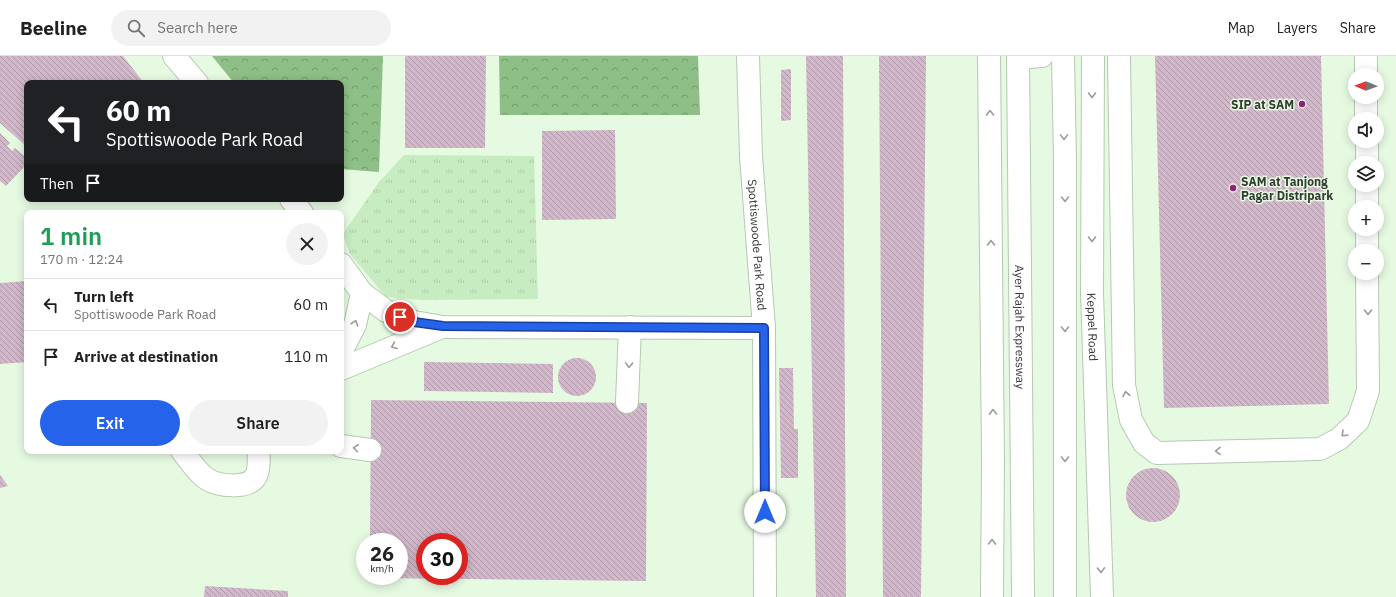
<!DOCTYPE html>
<html lang="en">
<head>
<meta charset="utf-8">
<style>
	body { margin:0; font-family:"IBM Plex Sans",sans-serif; background:#f2f2f2; color:#202124; height:100vh; display:flex; flex-direction:column; font-size:15px; white-space:nowrap }
	* { box-sizing:border-box; margin:0 }
	p { font-size:13px; color:#757577 }
	.icon { flex:none; width:22px; height:22px; fill:none; stroke:currentColor; stroke-width:2; stroke-linecap:round; stroke-linejoin:round }
	.map { position:relative; flex:1; overflow:hidden }
	.side { position:absolute; left:24px; top:154px; width:320px; height:244px; display:flex; flex-direction:column; background:#fff; border-radius:8px; box-shadow:0 2px 10px #0003 }
	.side>* { flex:none }
	.banner { position:absolute; left:24px; top:24px; width:320px; height:122px; border-radius:8px; box-shadow:0 2px 10px #0003; background:#202124; color:#fff; overflow:hidden }
	.needle { width:26px; rotate:271deg }
	.fabs { position:absolute; left:1348px; top:12px; display:grid; gap:8px }
	.fabs a { display:grid; place-items:center; width:36px; height:36px; border-radius:50%; background:#fff; box-shadow:0 2px 10px #0003; font-size:20px }
	.speed { position:absolute; left:356px; top:477px; display:flex; gap:8px; font-size:20px; font-weight:700; text-align:center }
	.speed>* { display:grid; place-content:center; width:52px; height:52px; border-radius:50%; background:#fff; box-shadow:0 2px 10px #0003; line-height:1 }
	.speed small { font-size:10px; font-weight:400 }
	.speed .limit { border:6px solid #d22; background:#fff; color:#111 }
	.pin { position:absolute; display:grid; place-items:center; width:34px; height:34px; color:#fff; margin:-17px; border:2px solid #fff; border-radius:50%; box-shadow:0 1px 4px #0007 }
	.me { position:absolute; width:44px; margin:-22px; rotate:0deg; stroke-linejoin:round; filter:drop-shadow(0 0 3px #0008) }
	.turn { display:flex; align-items:center; gap:14px; height:84px; padding:0 16px; font-size:18px }
	.turn .icon { width:52px; height:52px; stroke-width:2.5 }
	.turn b { display:block; font-size:28px; line-height:34px }
	.then { display:flex; align-items:center; height:38px; padding:0 16px; background:#0003; gap:8px; font-size:15px }
	.round { display:grid; place-items:center; flex:none; width:42px; height:42px; border-radius:21px; background:#f2f2f2 }
	.headline { display:flex; align-items:center; justify-content:space-between; height:68px; padding:0 16px }
	h1 { font-size:24px; font-weight:600; line-height:30px; color:#1e9e55 }
	.button { display:flex; gap:8px; margin-top:auto; padding:8px 16px }
	.button a { flex:1; height:46px; border-radius:24px; background:#2563eb; color:#fff; font-size:16px; font-weight:600; line-height:46px; text-align:center }
	.button a+a { background:#f2f2f2; color:#202124 }
	ul { padding:0; list-style:none }
	li { display:flex; align-items:center; gap:12px; height:52px; padding:0 16px; border-top:1px solid #e0e0e0 }
	li div { flex:1 }
	li b { display:block; font-size:15px }
	li em { font-style:normal }
	header { display:flex; align-items:center; gap:24px; box-sizing:border-box; height:56px; padding:0 20px; background:#fff; border-bottom:1px solid #e0e0e0 }
	header strong { font-size:19px }
	nav { display:flex; gap:22px; margin-inline-start:auto; font-size:14px }
	.search { width:280px; height:36px; background:#f2f2f2; display:flex; align-items:center; gap:10px; box-sizing:border-box; padding:0 14px; border-radius:22px; color:#757577; font-size:15px }
	.map>svg:first-child { display:block }
</style>
</head>
<body>
<header>
<strong>Beeline</strong>
<div class="search"><svg class="icon" aria-label="search" viewBox="0 0 24 24"><circle cx="10" cy="10" r="6"/><path d="M15 15l6 6"/></svg>Search here</div>
<nav><a>Map</a><a>Layers</a><a>Share</a></nav>
</header>
<div class="map">
<svg width="1396" height="541" viewBox="0 0 1396 541">
	<defs>
		<pattern id="grass-tufts" width="24" height="20" patternUnits="userSpaceOnUse"><rect width="24" height="20" fill="#c7ecc1"/><path d="M3 7l-1-3M5 7V3M7 7l1-3M15 17l-1-3M17 17v-4M19 17l1-3" fill="none" stroke="#accba6"/></pattern>
		<pattern id="forest-crowns" width="20" height="18" patternUnits="userSpaceOnUse"><rect width="20" height="18" fill="#8ebf86"/><path d="M2 6a3 3 0 1 1 6 0M12 15a3 3 0 1 1 6 0" fill="none" stroke="#759c6e"/></pattern>
		<pattern id="building-back-hatch" width="6" height="6" patternUnits="userSpaceOnUse"><rect width="6" height="6" fill="#d2b8ca"/><path d="M-1 5l2 2M0 0l6 6M5-1l2 2" fill="none" stroke="#ab97a5"/></pattern>
	</defs>
	<rect width="100%" height="100%" fill="#e6fae2"/>
	<!-- grass -->
	<polygon fill="url(#grass-tufts)" points="404,99 534,100 538,243 422,244 386,241 350,198 343,178 379,126"/>
	<!-- forest -->
	<g fill="url(#forest-crowns)">
		<polygon points="212,0 383,0 379,116 341,113 341,27 234,27"/>
		<polygon points="499,0 698,0 700,59 500,59"/>
	</g>
	<!-- building -->
	<g fill="url(#building-back-hatch)" fill-rule="evenodd">
		<polygon points="0,0 123,0 144,27 27,27 27,91 0,67"/>
		<polygon points="405,0 486,0 485,92 405,92"/>
		<polygon points="806,0 843,0 846,541 816,541"/>
		<polygon points="879,0 926,0 921,541 883,541"/>
		<polygon points="1155,0 1321,0 1329,348 1164,352"/>
		<polygon points="791,13 791,64 781,65 781,14"/>
		<polygon points="615,74 616,163 542,164 542,75"/>
		<polygon points="0,77 10,87 7,90 12,95 15,92 27,102 27,108 6,130 0,125"/>
		<polygon points="27,225 27,306 0,308 0,227"/>
		<circle cx="577" cy="321" r="19"/>
		<polygon points="424,306 553,308 553,337 424,335"/>
		<polygon points="779,312 793,312 794,373 798,373 798,422 781,422"/>
		<path d="M 371,344 L 647,347 L 646,525 L 369,522 L 369,520 L 399,520 L 399,486 L 370,486 ZM 425,486 L 459,486 L 459,520 L 425,520 Z"/>
		<circle cx="1153" cy="439" r="27"/>
		<polygon points="0,419 8,430 0,432"/>
		<polygon points="205,530 288,535 288,541 204,541"/>
	</g>
	<g fill="none" stroke-linecap="round" stroke-linejoin="round">
		<!-- minor casing -->
		<g stroke="#b6c9b2" stroke-width="24">
			<g id="minor">
				<polyline points="174,0 197,27"/>
				<path id="s1" d="M 748,0 L 751,100 L 764,272 L 765,541"/>
				<polyline points="1119,0 1124,329 1131,364 1144,387 1157,397 1320,393 1339,383 1358,365 1368,335 1367,217"/>
				<polyline points="1366,0 1366,19"/>
				<polyline points="1366,41 1366,63"/>
				<polyline points="1367,85 1367,107"/>
				<polyline points="1367,129 1367,151"/>
				<polyline points="291,143 302,157"/>
				<polyline points="1367,173 1367,195"/>
				<polyline points="341,208 362,237 386,255 414,266 443,271 764,272"/>
				<polyline points="341,296 355,269 362,237"/>
				<polyline points="341,313 442,271"/>
				<polyline points="627,346 630,271"/>
				<polyline points="341,390 370,394"/>
				<path d="M 182,395 C 190,404 196,416 207,423 C 218,430 248,434 256,420 C 260,413 258,402 259,395"/>
			</g>
		</g>
		<!-- highway casing -->
		<g stroke="#b6c9b2" stroke-width="24">
			<g id="highway">
				<polyline points="989,0 993,404 992,541"/>
				<path id="s2" d="M 1018,0 L 1023,541"/>
				<polyline points="1027,0 1029,1 1042,0"/>
				<polyline points="1063,0 1065,104 1065,541"/>
				<path id="s3" d="M 1093,0 L 1092,237 L 1102,541"/>
			</g>
		</g>
		<!-- minor -->
		<use href="#minor" stroke="#fff" stroke-width="22"/>
		<!-- highway -->
		<use href="#highway" stroke="#fff" stroke-width="22"/>
	</g>
	<!-- one-way arrows -->
	<defs><path id="oneway-chevron" d="M-2-3.5L2.5 0L-2 3.5" fill="none" stroke-width="1.6" stroke-linecap="round" stroke-linejoin="round"/></defs>
	<g stroke="#9a9d98">
		<use href="#oneway-chevron" transform="translate(1092 39) rotate(90)"/>
		<use href="#oneway-chevron" transform="translate(990 57) rotate(-91)"/>
		<use href="#oneway-chevron" transform="translate(1064 81) rotate(89)"/>
		<use href="#oneway-chevron" transform="translate(1065 143) rotate(90)"/>
		<use href="#oneway-chevron" transform="translate(1092 183) rotate(90)"/>
		<use href="#oneway-chevron" transform="translate(991 187) rotate(-90)"/>
		<use href="#oneway-chevron" transform="translate(1368 256) rotate(90)"/>
		<use href="#oneway-chevron" transform="translate(355 267) rotate(-71)"/>
		<use href="#oneway-chevron" transform="translate(1065 273) rotate(90)"/>
		<use href="#oneway-chevron" transform="translate(394 290) rotate(158)"/>
		<use href="#oneway-chevron" transform="translate(629 309) rotate(92)"/>
		<use href="#oneway-chevron" transform="translate(1126 338) rotate(-101)"/>
		<use href="#oneway-chevron" transform="translate(993 356) rotate(-91)"/>
		<use href="#oneway-chevron" transform="translate(1344 378) rotate(136)"/>
		<use href="#oneway-chevron" transform="translate(356 392) rotate(-172)"/>
		<use href="#oneway-chevron" transform="translate(1218 395) rotate(179)"/>
		<use href="#oneway-chevron" transform="translate(1065 403) rotate(90)"/>
		<use href="#oneway-chevron" transform="translate(992 486) rotate(-89)"/>
		<use href="#oneway-chevron" transform="translate(1101 514) rotate(88)"/>
	</g>
	<g fill="none" stroke-linecap="round" stroke-linejoin="round">
		<!-- route casing -->
		<g stroke="#184099" stroke-width="10">
			<polyline id="route" points="400,261 414,266 443,270 764,272 765,456"/>
		</g>
		<!-- route -->
		<use href="#route" stroke="#2563eb" stroke-width="7"/>
	</g>
	<!-- markers -->
	<g fill="#95217f" stroke="#e6fae2" stroke-width="1.5">
		<circle cx="1302" cy="48" r="4"/>
		<circle cx="1233" cy="132" r="4"/>
	</g>
	<g text-anchor="middle" dominant-baseline="central" stroke-width="3" stroke-linejoin="round" paint-order="stroke">
		<!-- poi labels -->
		<g font-size="12" font-weight="bold" fill="#343b32" stroke="#e6fae2" text-anchor="end">
			<text x="1294" y="48">SIP at SAM</text>
			<text x="1241" y="125" text-anchor="start">SAM at Tanjong<tspan x="1241" dy="14">Pagar Distripark</tspan></text>
		</g>
		<!-- street labels -->
		<g font-size="12" fill="#343b32" stroke="#e6fae2">
			<text stroke="none"><textPath href="#s1" startOffset="189">Spottiswoode Park Road</textPath></text>
			<text stroke="none"><textPath href="#s2" startOffset="271">Ayer Rajah Expressway</textPath></text>
			<text stroke="none"><textPath href="#s3" startOffset="271">Keppel Road</textPath></text>
		</g>
	</g>
</svg>
<div class="fabs">
<a><svg class="needle" viewBox="-14 -14 28 28"><path d="M0-13l5 13h-10z" fill="#e53935"/><path d="M0 13l5-13h-10z" fill="#757577"/></svg></a>
<a><svg class="icon" aria-label="sound" viewBox="0 0 24 24"><path d="M4 9h4l5-4v14l-5-4H4zM17 9q2 3 0 6"/></svg></a>
<a><svg class="icon" aria-label="layers" viewBox="0 0 24 24"><path d="M12 4l9 5-9 5-9-5zM3 14l9 5 9-5"/></svg></a>
<a>+</a>
<a>−</a>
</div>
<div class="speed"><div>26<small>km/h</small></div><div class="limit">30</div></div>
<div class="pin" style="left:400px;top:261px;background:#d93025"><svg class="icon" aria-label="arrive" viewBox="0 0 24 24"><path d="M6 21V4h12l-3 4 3 4H6"/></svg></div>
<svg class="me" style="left:765px;top:456px" viewBox="-20 -20 40 40"><circle r="19" fill="#fff"/><path d="M0-13L10 11 0 6-10 11z" fill="#2563eb"/></svg>
<div class="banner">
<div class="turn"><svg class="icon" aria-label="left" viewBox="0 0 24 24"><path d="M17 20v-9H6M10 6l-5 5 5 5"/></svg><div><b>60 m</b>Spottiswoode Park Road</div></div>
<div class="then">Then<svg class="icon" aria-label="arrive" viewBox="0 0 24 24"><path d="M6 21V4h12l-3 4 3 4H6"/></svg></div>
</div>
<section class="side">
<div class="headline"><div><h1>1 min</h1><p>170 m · 12:24</p></div><a class="round"><svg class="icon" aria-label="close" viewBox="0 0 24 24"><path d="M6 6l12 12M18 6L6 18"/></svg></a></div>
<ul>
<li><svg class="icon" aria-label="left" viewBox="0 0 24 24"><path d="M17 20v-9H6M10 6l-5 5 5 5"/></svg><div><b>Turn left</b><p>Spottiswoode Park Road</p></div><em>60 m</em></li>
<li><svg class="icon" aria-label="arrive" viewBox="0 0 24 24"><path d="M6 21V4h12l-3 4 3 4H6"/></svg><div><b>Arrive at destination</b></div><em>110 m</em></li>
</ul>
<div class="button"><a>Exit</a><a>Share</a></div>
</section>
</div>
</body>
</html>
